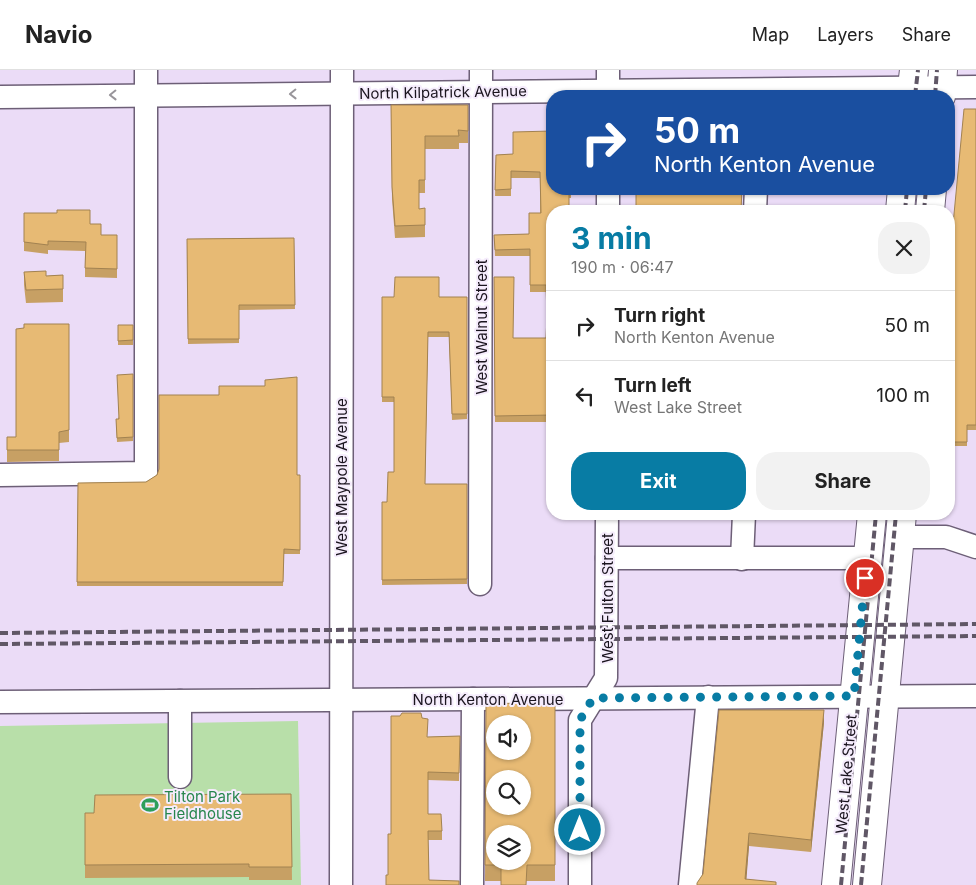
<!DOCTYPE html>
<html lang="en">
<head>
<meta charset="utf-8">
<style>
	body { margin:0; font-family:Inter,sans-serif; background:#f2f2f2; color:#222; height:100vh; display:flex; flex-direction:column; font-size:19px; white-space:nowrap }
	* { box-sizing:border-box; margin:0 }
	p { font-size:16px; color:#767676 }
	.icon { flex:none; width:28px; height:28px; fill:none; stroke:currentColor; stroke-width:2; stroke-linecap:round; stroke-linejoin:round }
	.map { position:relative; flex:1; overflow:hidden }
	.sheet { position:absolute; left:546px; top:135px; width:409px; height:315px; display:flex; flex-direction:column; background:#fff; border-radius:20px; box-shadow:0 1px 4px #0004 }
	.sheet>* { flex:none }
	.hud { position:absolute; left:546px; top:20px; width:409px; height:105px; border-radius:20px; box-shadow:0 1px 4px #0004; background:#1a4fa0; color:#fff; overflow:hidden }
	.buttons { position:absolute; left:486px; top:645px; display:grid; gap:10px }
	.buttons a { display:grid; place-items:center; width:45px; height:45px; border-radius:50%; background:#fff; box-shadow:0 1px 4px #0004; font-size:25px }
	.pin { position:absolute; display:grid; place-items:center; width:42px; height:42px; color:#fff; margin:-21px; border:2px solid #fff; border-radius:50%; box-shadow:0 1px 5px #0007 }
	.me { position:absolute; width:55px; margin:-28px; rotate:0deg; stroke-linejoin:round; filter:drop-shadow(0 0 4px #0008) }
	.turn { display:flex; align-items:center; gap:18px; height:105px; padding:0 25px; font-size:22px }
	.turn .icon { width:65px; height:65px; stroke-width:2.5 }
	.turn b { display:block; font-size:35px; line-height:42px }
	.round { display:grid; place-items:center; flex:none; width:52px; height:52px; border-radius:20px; background:#f2f2f2 }
	.head { display:flex; align-items:center; justify-content:space-between; height:85px; padding:0 25px }
	h1 { font-size:30px; font-weight:700; line-height:38px; color:#087ca4 }
	.button { display:flex; gap:10px; margin-top:auto; padding:10px 25px }
	.button a { flex:1; height:58px; border-radius:20px; background:#087ca4; color:#fff; font-size:20px; font-weight:700; line-height:58px; text-align:center }
	.button a+a { background:#f2f2f2; color:#222 }
	ul { padding:0; list-style:none }
	li { display:flex; align-items:center; gap:15px; height:70px; padding:0 25px; border-top:1px solid #e0e0e0 }
	li div { flex:1 }
	li b { display:block; font-size:19px }
	li em { font-style:normal }
	header { display:flex; align-items:center; gap:30px; box-sizing:border-box; height:70px; padding:0 25px; background:#fff; border-bottom:1px solid #e0e0e0 }
	header strong { font-size:24px }
	nav { display:flex; gap:28px; margin-inline-start:auto; font-size:18px }
	.map>svg:first-child { display:block }
</style>
</head>
<body>
<header>
<strong>Navio</strong>
<nav><a>Map</a><a>Layers</a><a>Share</a></nav>
</header>
<div class="map">
<svg width="976" height="815" viewBox="0 0 976 815">
	<rect width="100%" height="100%" fill="#ebdcf7"/>
	<!-- green -->
	<polygon fill="#b8dfa9" points="298,651 301,815 0,815 0,656"/>
	<g fill="none" stroke-linecap="round" stroke-linejoin="round">
		<!-- minor casing -->
		<g stroke="#6d5f77" stroke-width="25">
			<g id="minor">
				<polyline points="608,26 608,0"/>
				<polyline points="0,27 976,17"/>
				<polyline points="608,141 608,119"/>
				<polyline points="755,141 756,119"/>
				<polyline points="0,405 146,403 146,0"/>
				<polyline points="899,467 946,467 976,477"/>
				<polyline points="607,488 867,488"/>
				<polyline points="742,489 744,444"/>
				<polyline points="480,514 481,0"/>
				<polyline points="0,632 976,626"/>
				<polyline points="180,707 180,631"/>
				<polyline points="341,815 342,0"/>
				<polyline points="472,815 473,629"/>
				<polyline points="580,815 580,650 606,608 607,444"/>
				<polyline points="690,815 708,627"/>
			</g>
		</g>
		<!-- major casing -->
		<g stroke="#6d5f77" stroke-width="30">
			<g id="major">
				<polyline points="911,26 914,0"/>
				<polyline points="941,26 943,0"/>
				<polyline points="900,141 902,119"/>
				<polyline points="930,141 932,119"/>
				<polyline points="836,815 872,444"/>
				<polyline points="867,815 902,444"/>
			</g>
		</g>
		<!-- minor -->
		<use href="#minor" stroke="#fff" stroke-width="22"/>
		<!-- major -->
		<use href="#major" stroke="#fff" stroke-width="28"/>
		<!-- rail -->
		<g stroke="#605766" stroke-width="4" stroke-dasharray="8 4" stroke-linecap="butt">
			<polyline points="915,26 918,0"/>
			<polyline points="935,26 937,0"/>
			<polyline points="905,141 907,119"/>
			<polyline points="924,141 926,119"/>
			<polyline points="0,563 976,554"/>
			<polyline points="0,574 976,566"/>
			<polyline points="841,815 876,444"/>
			<polyline points="861,815 896,444"/>
		</g>
	</g>
	<!-- wall -->
	<g fill="#c7a064">
		<polygon points="391,35 468,35 468,73 459,73 459,79 425,79 425,123 419,123 419,139 425,155 425,167 395,168 392,129"/>
		<polygon points="976,39 976,360 967,360 967,376 949,376 949,197"/>
		<polygon points="513,84 571,119 571,128 569,128 552,141 552,352 495,352 494,207 513,268 546,268 547,249 546,222 530,222 530,186 495,186 494,165 529,164 540,143 540,108 511,108 511,126 495,126 496,85"/>
		<polygon points="24,143 90,154 101,165 117,165 117,208 85,207 85,181 48,180 48,184 24,181"/>
		<polygon points="294,168 295,239 239,240 239,273 188,274 187,169"/>
		<polygon points="24,202 46,206 63,205 63,232 26,233 24,215"/>
		<polygon points="382,227 467,227 467,349 452,350 449,267 428,267 425,414 467,414 467,514 382,515 382,432 387,432 394,402 394,332 382,332"/>
		<polygon points="24,254 69,254 69,372 59,373 59,391 7,392 7,367 16,367"/>
		<rect x="118" y="255" width="15" height="20"/>
		<polygon points="133,304 133,371 117,372 116,349 118,349"/>
		<polygon points="157,405 300,405 300,484 284,484 283,516 77,516 78,413 146,412"/>
		<polygon points="486,633 555,634 555,811 485,811"/>
		<polygon points="422,648 427,667 460,666 459,711 428,710 428,744 442,761 442,770 428,770 429,810 459,815 388,805 391,764"/>
		<polygon points="824,652 811,782 749,776 746,809 697,815"/>
		<polygon points="291,724 292,810 249,810 249,807 85,808 85,743 94,743"/>
	</g>
	<!-- shaded-wall -->
	<g fill="#a28251">
		<polygon points="824,640 824,652 811,782 811,770"/>
		<polygon points="749,763 749,776 746,815 745,809"/>
	</g>
	<!-- building -->
	<g fill="#e7ba74" stroke="#a28251" fill-rule="evenodd">
		<polygon points="391,35 468,35 468,61 458,60 459,66 425,66 425,110 419,110 419,139 425,138 425,155 395,156 392,117"/>
		<polygon points="964,39 976,39 976,355 967,355 967,372 949,372 949,197"/>
		<polygon points="552,61 552,119 571,119 571,121 569,121 569,141 552,141 552,345 495,346 494,207 514,207 513,268 546,268 547,247 546,215 530,215 530,179 495,180 494,165 529,164 529,143 541,143 540,102 511,101 511,119 495,120 496,85 513,84 513,62"/>
		<polygon points="636,119 742,119 741,141 636,141"/>
		<polygon points="57,140 90,140 90,154 101,154 101,165 117,165 117,199 85,198 86,172 48,171 48,175 24,172 24,143 57,143"/>
		<polygon points="294,168 295,235 239,235 239,269 188,269 187,169"/>
		<polygon points="46,201 46,206 63,205 63,219 26,220 24,202"/>
		<polygon points="395,207 439,207 439,227 467,227 467,344 452,344 449,262 428,262 425,414 467,414 467,509 382,510 382,432 387,432 388,402 394,402 394,327 382,327 382,227 394,227"/>
		<polygon points="24,254 69,254 69,360 59,362 59,380 7,380 7,367 16,367 16,259 24,258"/>
		<polygon points="118,255 133,255 133,270 118,271"/>
		<polygon points="133,304 133,367 117,368 116,349 119,349 117,305"/>
		<polygon points="297,307 297,405 300,405 300,480 284,479 283,512 77,512 78,413 146,412 157,405 159,399 159,325 219,325 219,316 265,316 265,310"/>
		<path d="M 486,633 L 555,634 L 555,795 L 527,795 L 526,815 L 501,815 L 501,795 L 485,795 ZM 495,654 L 522,654 L 522,681 L 495,681 ZM 495,709 L 522,709 L 522,736 L 495,736 ZM 495,764 L 522,764 L 522,791 L 495,791 Z"/>
		<polygon points="719,640 824,640 811,770 749,763 745,809 776,812 776,815 697,815 697,813 703,804"/>
		<polygon points="402,643 421,643 422,648 428,649 427,667 460,666 459,703 428,702 428,744 441,744 442,761 428,761 429,810 459,811 459,815 386,815 386,805 388,805 388,764 391,764 391,646 400,646"/>
		<polygon points="291,724 292,797 249,797 249,794 85,795 85,743 94,743 95,725"/>
	</g>
	<!-- one-way arrows -->
	<defs><path id="oneway-chevron" d="M-2-3.5L2.5 0L-2 3.5" fill="none" stroke-width="1.6" stroke-linecap="round" stroke-linejoin="round" transform="scale(1.25)"/></defs>
	<g stroke="#98959a">
		<use href="#oneway-chevron" transform="translate(293 24) rotate(179)"/>
		<use href="#oneway-chevron" transform="translate(113 25) rotate(179)"/>
	</g>
	<g fill="none" stroke-linecap="round" stroke-linejoin="round">
		<!-- route -->
		<polyline stroke="#087ca4" stroke-width="9" stroke-dasharray="0 16.2" points="580,760 580,650 593,628 854,626 865,508"/>
	</g>
	<!-- icons -->
	<defs>
		<g id="stadium-bare" transform="scale(1.35)"><path d="M0-5a6.5 5 0 1 0 0 10a6.5 5 0 1 0 0-10ZM-3.5-1.8h7v3.6h-7Z" fill="#2e9e5b" stroke="#f5ecfc" stroke-width="2.5" paint-order="stroke"/></g>
	</defs>
	<g fill-rule="evenodd">
		<use href="#stadium-bare" x="150" y="735"/>
	</g>
	<g text-anchor="middle" dominant-baseline="central" stroke-width="4" stroke-linejoin="round" paint-order="stroke">
		<!-- street labels -->
		<g font-size="15" fill="#1a141e" stroke="#f5ecfc">
			<text transform="translate(443 22) rotate(-1)">North Kilpatrick Avenue</text>
			<text transform="translate(481 257) rotate(-90)">West Walnut Street</text>
			<text transform="translate(341 407) rotate(-90)">West Maypole Avenue</text>
			<text transform="translate(607 528) rotate(-90)">West Fulton Street</text>
			<text x="488" y="629">North Kenton Avenue</text>
			<text transform="translate(846 704) rotate(-85)">West Lake Street</text>
		</g>
		<!-- leisure labels -->
		<g font-size="15" fill="#27864d" stroke="#f5ecfc" text-anchor="start">
			<text x="164" y="726">Tilton Park<tspan x="164" dy="17">Fieldhouse</tspan></text>
		</g>
	</g>
</svg>
<div class="buttons">
<a><svg class="icon" aria-label="sound" viewBox="0 0 24 24"><path d="M4 9h4l5-4v14l-5-4H4zM17 9q2 3 0 6"/></svg></a>
<a><svg class="icon" aria-label="search" viewBox="0 0 24 24"><circle cx="10" cy="10" r="6"/><path d="M15 15l6 6"/></svg></a>
<a><svg class="icon" aria-label="layers" viewBox="0 0 24 24"><path d="M12 4l9 5-9 5-9-5zM3 14l9 5 9-5"/></svg></a>
</div>
<div class="pin" style="left:865px;top:508px;background:#d93025"><svg class="icon" aria-label="arrive" viewBox="0 0 24 24"><path d="M6 21V4h12l-3 4 3 4H6"/></svg></div>
<svg class="me" style="left:580px;top:760px" viewBox="-20 -20 40 40"><circle r="17" fill="#087ca4" stroke="#fff" stroke-width="3"/><path d="M0-11L8 9 0 5-8 9z" fill="#fff"/></svg>
<div class="hud">
<div class="turn"><svg class="icon" aria-label="right" viewBox="0 0 24 24"><path d="M7 20v-9h11M14 6l5 5-5 5"/></svg><div><b>50 m</b>North Kenton Avenue</div></div>
</div>
<section class="sheet">
<div class="head"><div><h1>3 min</h1><p>190 m · 06:47</p></div><a class="round"><svg class="icon" aria-label="close" viewBox="0 0 24 24"><path d="M6 6l12 12M18 6L6 18"/></svg></a></div>
<ul>
<li><svg class="icon" aria-label="right" viewBox="0 0 24 24"><path d="M7 20v-9h11M14 6l5 5-5 5"/></svg><div><b>Turn right</b><p>North Kenton Avenue</p></div><em>50 m</em></li>
<li><svg class="icon" aria-label="left" viewBox="0 0 24 24"><path d="M17 20v-9H6M10 6l-5 5 5 5"/></svg><div><b>Turn left</b><p>West Lake Street</p></div><em>100 m</em></li>
</ul>
<div class="button"><a>Exit</a><a>Share</a></div>
</section>
</div>
</body>
</html>
